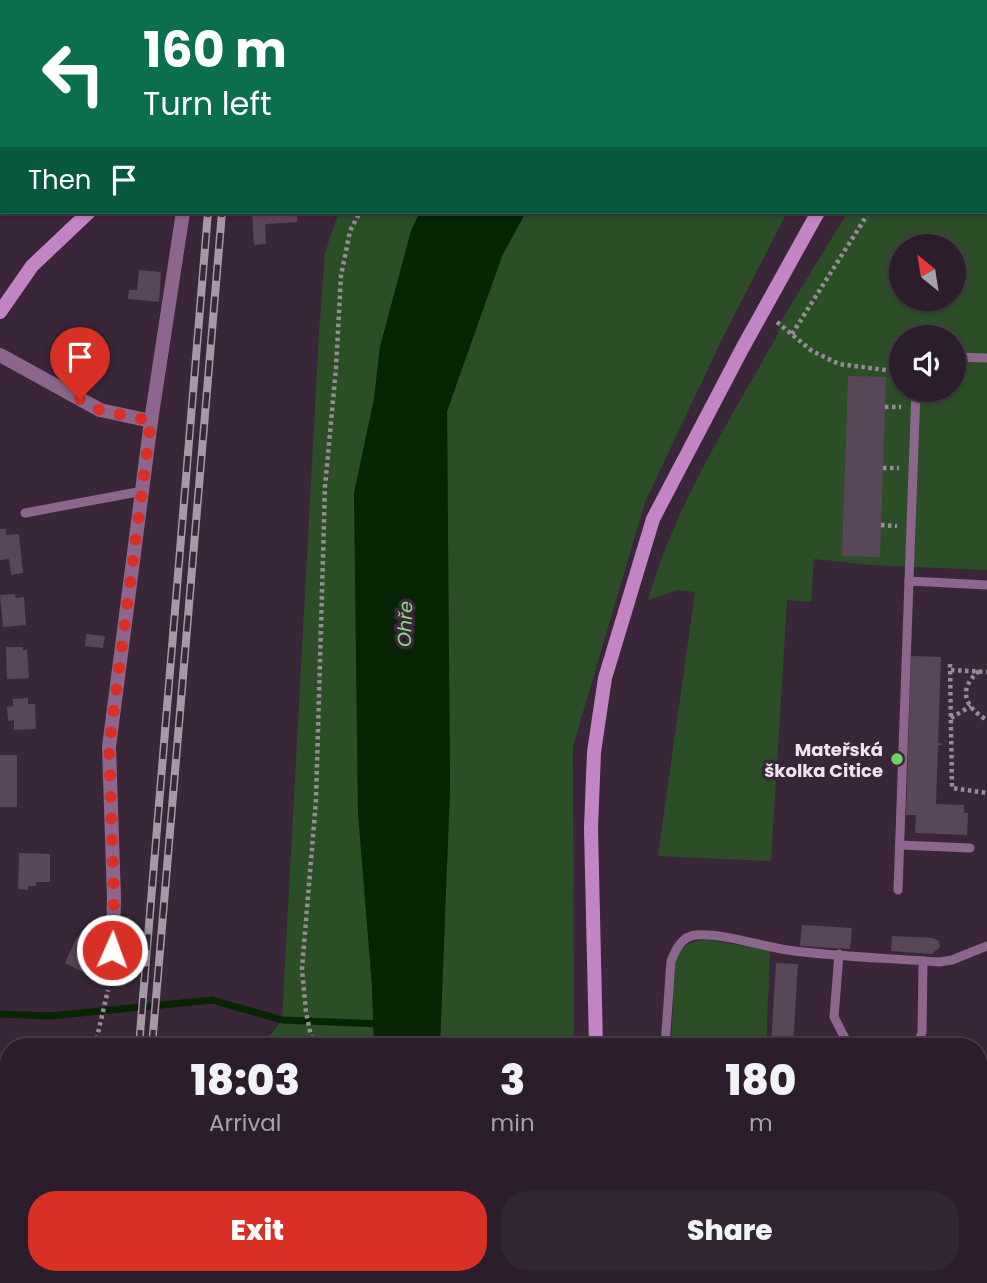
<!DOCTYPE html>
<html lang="en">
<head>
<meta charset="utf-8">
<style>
	body { margin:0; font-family:Poppins,sans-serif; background:#332633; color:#f1f3f6; height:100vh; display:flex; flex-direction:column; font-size:26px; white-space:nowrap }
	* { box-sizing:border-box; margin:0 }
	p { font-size:23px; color:#a6a2a9 }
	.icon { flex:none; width:38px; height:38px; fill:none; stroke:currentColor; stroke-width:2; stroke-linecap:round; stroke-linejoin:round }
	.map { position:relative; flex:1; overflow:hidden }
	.side { position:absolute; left:0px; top:1038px; width:987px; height:247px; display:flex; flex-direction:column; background:#2b1d2b; border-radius:28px 28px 0 0; box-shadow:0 2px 5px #0004,0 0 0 2px #473b47 }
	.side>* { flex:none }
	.guide { position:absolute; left:0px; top:0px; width:987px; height:214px; box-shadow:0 2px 5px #0004,0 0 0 2px #473b47; background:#0b6e4f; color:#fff; overflow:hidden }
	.needle { width:46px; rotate:330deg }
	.buttons { position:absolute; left:889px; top:234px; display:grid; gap:14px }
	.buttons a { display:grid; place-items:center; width:77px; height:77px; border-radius:50%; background:#2b1d2b; box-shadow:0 2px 5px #0004,0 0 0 2px #473b47; font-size:35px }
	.pin { position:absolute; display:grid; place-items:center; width:60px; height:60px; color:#fff; margin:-72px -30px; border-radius:50% 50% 50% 0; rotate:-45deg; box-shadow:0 0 7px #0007 }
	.pin .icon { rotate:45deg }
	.me { position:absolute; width:77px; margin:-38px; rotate:2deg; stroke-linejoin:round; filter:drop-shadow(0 0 5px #0008) }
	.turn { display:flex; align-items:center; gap:24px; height:147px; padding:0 28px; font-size:32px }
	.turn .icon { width:91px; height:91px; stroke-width:2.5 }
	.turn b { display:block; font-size:49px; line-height:60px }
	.then { display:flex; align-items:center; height:66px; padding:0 28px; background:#0003; gap:14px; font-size:26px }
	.eta { display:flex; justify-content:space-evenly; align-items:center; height:119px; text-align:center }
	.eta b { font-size:42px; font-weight:800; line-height:49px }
	.button { display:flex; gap:14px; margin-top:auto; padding:14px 28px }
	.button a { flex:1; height:80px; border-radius:28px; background:#d93025; color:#fff; font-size:28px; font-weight:800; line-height:80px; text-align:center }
	.button a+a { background:#332633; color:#f1f3f6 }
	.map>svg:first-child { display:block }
</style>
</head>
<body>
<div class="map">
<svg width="987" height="1283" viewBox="0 0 987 1283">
	<rect width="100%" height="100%" fill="#392739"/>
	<!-- green -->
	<g fill="#2c4e27" fill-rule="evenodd">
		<polygon points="610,0 917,0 610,2"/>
		<path d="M 977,0 L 987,0 L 987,570 L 871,565 L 814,559 L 811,602 L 787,600 L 771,861 L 658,856 L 695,592 L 677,590 L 648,600 C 675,505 730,420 778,334 L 779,324 L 848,212 L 985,212 L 985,2 L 976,2 ZM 901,247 L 954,247 L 954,299 L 901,299 ZM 901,338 L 954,338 L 954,390 L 901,390 Z"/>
		<polygon points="339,212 420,212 411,231 380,347 374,399 354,493 358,812 372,986 374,1046 262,1046 282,1020 319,334 325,252"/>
		<polygon points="526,212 787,212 722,339 645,502 573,746 574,1046 440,1046 450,789 447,411 502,256"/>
		<path d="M 707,940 L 770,950 L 766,1046 L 671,1046 L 675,960 C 683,944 690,942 707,940 Z"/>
		<polygon points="151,1276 388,1276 389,1283 151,1283"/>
		<polygon points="444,1276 581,1276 582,1283 445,1283"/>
	</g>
	<!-- water -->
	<g fill="#072405">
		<polygon points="420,212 526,212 502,256 447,411 450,789 440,1046 374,1046 372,986 358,812 354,493 374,399 380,347 411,231"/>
		<polygon points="219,1276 296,1276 295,1283 219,1283"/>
	</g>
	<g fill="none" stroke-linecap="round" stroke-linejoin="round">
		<!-- stream -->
		<polyline stroke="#072405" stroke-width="7" points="0,1014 50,1016 212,1000 282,1020 381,1024"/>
	</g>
	<!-- building -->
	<g fill="#594659">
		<polygon points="252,212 297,212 297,222 265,224 266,244 254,245"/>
		<polygon points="139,270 161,272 159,302 128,299 129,290 137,290"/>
		<polygon points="848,376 886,377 880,557 842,556"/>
		<polygon points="0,529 6,529 6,535 19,534 23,573 11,575 9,559 0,560"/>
		<polygon points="15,594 16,598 24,597 26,625 3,627 0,595"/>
		<polygon points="86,634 105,636 103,648 85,646"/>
		<polygon points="6,647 23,647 23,650 27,650 29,678 7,679"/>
		<polygon points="911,656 941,657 938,743 944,744 938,746 936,804 964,805 964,813 968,813 967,835 915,833 916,815 906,815"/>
		<polygon points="28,698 28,704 35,704 36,729 14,730 14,720 8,721 7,707 13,706 13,699"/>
		<rect x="0" y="755" width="17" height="52"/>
		<polygon points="19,853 50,854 50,882 36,882 36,886 28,886 28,890 18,889"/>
		<polygon points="802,925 852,928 850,949 800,946"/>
		<polygon points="92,928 108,936 89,975 65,963 77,937 86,941"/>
		<polygon points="892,936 933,938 939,941 940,947 932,954 891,951"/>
		<polygon points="776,963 798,964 793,1046 771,1046"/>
		<rect x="663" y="1276" width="17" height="7"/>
	</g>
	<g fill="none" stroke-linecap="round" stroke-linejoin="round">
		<!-- path -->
		<g stroke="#988a98" stroke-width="4.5" stroke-dasharray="3.5 3.5" stroke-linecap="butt">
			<polyline points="430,2 430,0"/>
			<polyline points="921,2 923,0"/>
			<polyline points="985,20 987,16"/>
			<polyline points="0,158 2,160"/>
			<polyline points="777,322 812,351 839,364 901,372"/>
			<polyline points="792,334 869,212"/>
			<polyline points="885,407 901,407"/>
			<polyline points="883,468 899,468"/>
			<polyline points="881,525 897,526"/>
			<polyline points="950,664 952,788 987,793"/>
			<polyline points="951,670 987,672"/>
			<path d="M 979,671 C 957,690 965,707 987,720"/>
			<polyline points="951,718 971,706"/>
			<polyline points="95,1046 108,990"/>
			<polyline points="313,1046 306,1012 302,969 316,800 325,487 336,368 341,276 350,231 360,212"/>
			<polyline points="351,1276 352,1283"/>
			<polyline points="7,1283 10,1276"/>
		</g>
		<!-- lane -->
		<g stroke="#8d668d" stroke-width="9">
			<polyline points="352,2 353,0"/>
			<polyline points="954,357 987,358"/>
			<polyline points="916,390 909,581 987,585"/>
			<polyline points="25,513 143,491"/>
			<polyline points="900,845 970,848"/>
			<polyline points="898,890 909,581"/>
			<polyline points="839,954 834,1017 849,1046"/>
			<path d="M 665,1046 L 671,961 C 676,949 682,936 696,935 C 722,933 761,946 787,950 C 837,957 889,958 939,962 L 952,960 L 987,946"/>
			<polyline points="909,1046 918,1042 922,1033 923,961"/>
		</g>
		<!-- street -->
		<g stroke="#8d668d" stroke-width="14">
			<polyline points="181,0 182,2"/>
			<polyline points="0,355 100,410 151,421"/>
			<polyline points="112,976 114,898 109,747 151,421 183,212"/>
		</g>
		<!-- secondary -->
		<g stroke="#c384c3" stroke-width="14">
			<polyline points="339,0 339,2"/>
			<polyline points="954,2 955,0"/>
			<polyline points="0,312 32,266 89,212"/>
			<polyline points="596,1046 591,828 594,752 605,678 653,519 742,349 818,212"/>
			<polyline points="606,1276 607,1283"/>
		</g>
		<!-- rail casing -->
		<g stroke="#a698a6" stroke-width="8">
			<g id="rail">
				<polyline points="214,0 214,2"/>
				<polyline points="229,0 229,2"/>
				<polyline points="139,1046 208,212"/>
				<polyline points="152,1046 222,212"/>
				<polyline points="118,1283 118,1276"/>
				<polyline points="133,1283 134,1276"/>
			</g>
		</g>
		<!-- rail -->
		<use href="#rail" stroke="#392739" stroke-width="5" stroke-dasharray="16" stroke-linecap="butt"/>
	</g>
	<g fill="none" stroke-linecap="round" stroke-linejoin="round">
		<!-- route -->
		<polyline stroke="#d93025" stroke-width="12" stroke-dasharray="0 21.6" points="80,399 100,410 151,421 109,747 114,898 112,950"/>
	</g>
	<!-- markers -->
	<circle fill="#6ed361" stroke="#392739" stroke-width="2.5" cx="897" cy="759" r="7"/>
	<g text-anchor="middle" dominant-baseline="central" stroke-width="7" stroke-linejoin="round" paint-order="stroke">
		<!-- poi labels -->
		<g font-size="18" font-weight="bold" fill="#efe4ef" stroke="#392739" text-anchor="end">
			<text x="883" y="749">Mateřská<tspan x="883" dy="21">školka Citice</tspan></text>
		</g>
		<!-- water labels -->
		<g font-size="19" font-style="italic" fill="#8ed984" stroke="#392739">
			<text transform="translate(405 624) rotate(-88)">Ohře</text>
		</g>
	</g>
</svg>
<div class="buttons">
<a><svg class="needle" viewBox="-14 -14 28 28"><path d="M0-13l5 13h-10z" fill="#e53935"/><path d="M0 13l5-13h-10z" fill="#a6a2a9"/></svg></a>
<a><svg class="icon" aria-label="sound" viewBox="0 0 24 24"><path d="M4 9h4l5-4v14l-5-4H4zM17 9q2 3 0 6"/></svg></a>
</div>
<div class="pin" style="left:80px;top:399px;background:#d93025"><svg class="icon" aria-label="arrive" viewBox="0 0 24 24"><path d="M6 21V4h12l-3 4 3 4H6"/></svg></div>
<svg class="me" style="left:112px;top:950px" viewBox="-20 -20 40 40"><circle r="17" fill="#d93025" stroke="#fff" stroke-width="3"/><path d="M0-11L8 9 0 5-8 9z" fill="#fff"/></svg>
<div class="guide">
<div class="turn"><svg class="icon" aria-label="left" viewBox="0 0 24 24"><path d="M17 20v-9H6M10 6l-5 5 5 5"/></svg><div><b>160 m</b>Turn left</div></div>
<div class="then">Then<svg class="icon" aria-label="arrive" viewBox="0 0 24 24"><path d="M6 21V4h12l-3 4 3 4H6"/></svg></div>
</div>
<section class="side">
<div class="eta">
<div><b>18:03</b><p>Arrival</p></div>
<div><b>3</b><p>min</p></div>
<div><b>180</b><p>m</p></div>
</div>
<div class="button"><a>Exit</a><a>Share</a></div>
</section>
</div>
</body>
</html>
